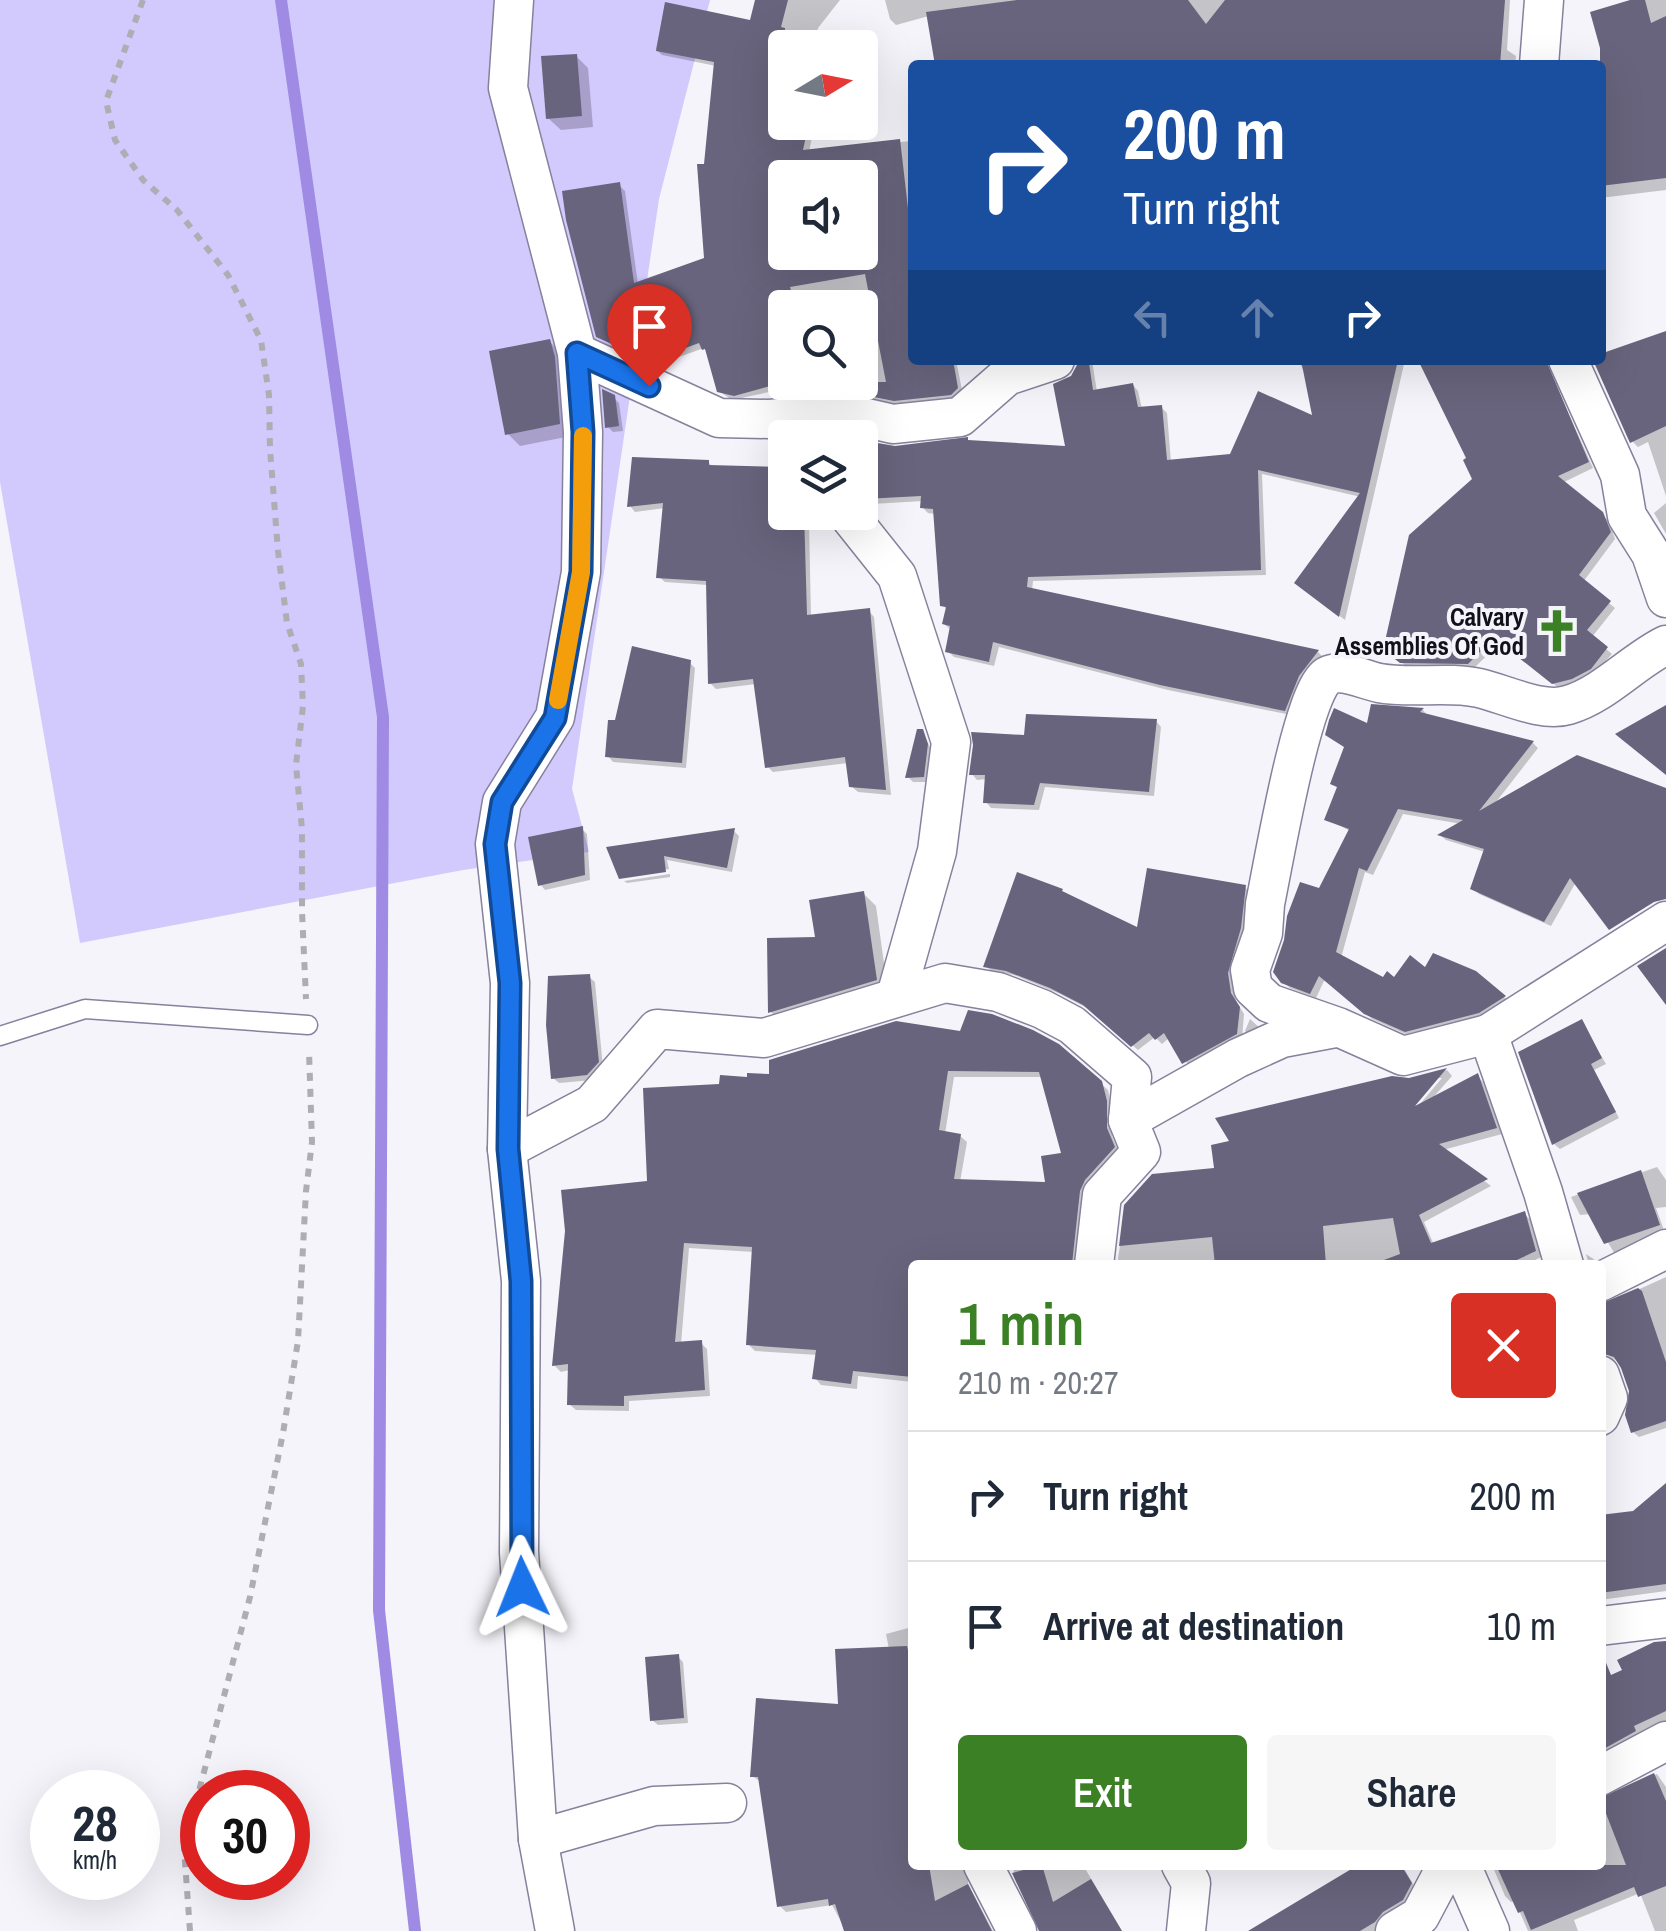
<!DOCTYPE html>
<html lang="en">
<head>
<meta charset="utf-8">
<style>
	body { margin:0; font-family:"Archivo Narrow",sans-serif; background:#f6f6f7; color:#1f2937; height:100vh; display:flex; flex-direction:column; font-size:38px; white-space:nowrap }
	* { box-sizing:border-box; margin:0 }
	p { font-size:32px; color:#747a83 }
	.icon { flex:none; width:55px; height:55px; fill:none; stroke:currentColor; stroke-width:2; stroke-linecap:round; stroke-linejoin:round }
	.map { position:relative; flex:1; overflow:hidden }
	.drawer { position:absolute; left:908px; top:1260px; width:698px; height:610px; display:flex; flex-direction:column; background:#fff; border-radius:10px; box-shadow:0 10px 40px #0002 }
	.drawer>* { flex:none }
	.top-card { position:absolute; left:908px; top:60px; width:698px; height:305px; border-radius:10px; box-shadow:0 10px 40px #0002; background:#1a4fa0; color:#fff; overflow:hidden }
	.needle { width:65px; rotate:80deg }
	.tools { position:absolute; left:768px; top:30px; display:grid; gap:20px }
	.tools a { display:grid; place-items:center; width:110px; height:110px; border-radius:10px; background:#fff; box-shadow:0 10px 40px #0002; font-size:50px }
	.speed { position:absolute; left:30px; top:1770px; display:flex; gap:20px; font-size:50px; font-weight:700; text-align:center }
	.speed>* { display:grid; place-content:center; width:130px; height:130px; border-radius:50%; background:#fff; box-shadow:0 10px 40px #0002; line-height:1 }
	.speed small { font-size:25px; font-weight:400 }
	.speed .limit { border:15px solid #d22; background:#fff; color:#111 }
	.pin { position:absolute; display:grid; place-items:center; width:85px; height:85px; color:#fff; margin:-102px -42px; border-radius:50% 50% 50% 0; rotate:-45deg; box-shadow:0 0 10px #0007 }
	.pin .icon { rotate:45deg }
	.me { position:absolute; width:110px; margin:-55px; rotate:358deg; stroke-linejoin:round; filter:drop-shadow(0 0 8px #0008) }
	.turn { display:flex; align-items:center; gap:35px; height:210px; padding:0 50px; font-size:45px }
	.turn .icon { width:130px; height:130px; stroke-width:2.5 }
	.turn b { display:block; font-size:70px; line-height:85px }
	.lanes { display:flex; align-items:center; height:95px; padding:0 50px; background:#0003; justify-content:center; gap:50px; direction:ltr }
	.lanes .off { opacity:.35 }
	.round { display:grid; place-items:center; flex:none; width:105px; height:105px; border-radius:10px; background:#f6f6f7 }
	.head { display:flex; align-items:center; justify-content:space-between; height:170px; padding:0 50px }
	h1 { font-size:60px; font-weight:600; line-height:75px; color:#3b8024 }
	.button { display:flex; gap:20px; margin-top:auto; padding:20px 50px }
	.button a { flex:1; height:115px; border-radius:10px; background:#3b8024; color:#fff; font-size:40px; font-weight:600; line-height:115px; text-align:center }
	.button a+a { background:#f6f6f7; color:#1f2937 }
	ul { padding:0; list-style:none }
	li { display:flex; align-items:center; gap:30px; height:130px; padding:0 50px; border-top:2px solid #e0e1e3 }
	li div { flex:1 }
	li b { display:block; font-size:38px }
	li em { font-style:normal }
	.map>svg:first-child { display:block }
</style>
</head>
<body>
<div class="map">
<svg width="1666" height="1931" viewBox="0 0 1666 1931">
	<rect width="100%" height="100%" fill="#f5f4fa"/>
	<!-- green -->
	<polygon fill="#d2c9fd" points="0,0 710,0 659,199 572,789 589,852 463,870 80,943 0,482"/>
	<!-- shadow -->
	<g fill="#0003" fill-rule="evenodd">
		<path d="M 758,0 L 840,0 L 818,28 L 814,48 L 785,48 L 785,122 L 815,122 L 809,152 L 910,141 L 912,144 L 912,360 L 956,360 L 963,395 L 957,400 L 902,406 L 851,395 L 795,400 L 788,388 L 732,400 L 719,391 L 709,354 L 704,348 L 679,357 L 672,345 L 630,354 L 598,336 L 619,185 L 625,191 L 638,284 L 707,259 L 706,166 L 716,66 L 662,55 L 656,49 L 665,4 L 752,23 ZM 785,178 L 860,178 L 860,252 L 785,252 ZM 785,308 L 860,308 L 860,382 L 785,382 Z"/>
		<polygon points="885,0 1510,0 1507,50 1516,56 1515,65 936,65 929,16 896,25 890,19"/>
		<polygon points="1640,0 1666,0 1666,190 1600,198 1600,103"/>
		<polygon points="576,56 588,68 593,127 561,130 548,118"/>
		<polygon points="549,341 561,353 571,436 520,446 508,434"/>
		<polygon points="1666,345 1666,496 1648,442 1638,447 1632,441 1595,360"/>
		<polygon points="1079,360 1092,360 1097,392 1133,385 1138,391 1142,409 1161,407 1167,413 1171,462 1232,457 1334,427 1298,360 1405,360 1345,620 1303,588 1361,497 1262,474 1266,575 1033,581 1032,591 1318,652 1323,657 1304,682 1291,715 1168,690 999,647 994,666 954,657 948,651 950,629 944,624 948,610 942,605 935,514 928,513 922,507 923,501 872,504 860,496 860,442 895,449 970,443 1068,449 1074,376"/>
		<polygon points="1421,360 1525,360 1554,381 1593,468 1562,483 1609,521 1615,539 1583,582 1615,608 1592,637 1612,654 1589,679 1560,689 1501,642 1474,668 1408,667 1392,656 1475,479 1469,459"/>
		<polygon points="613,397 619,403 623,431 613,432 608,427"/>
		<polygon points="708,462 713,467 785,470 785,512 830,512 829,521 809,522 811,617 869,611 874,617 891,795 858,792 851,786 848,763 773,772 767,766 756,684 716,689 710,683 708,585 665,582 659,577 665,508 635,512 630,506"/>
		<polygon points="1666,503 1666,534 1654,513"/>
		<polygon points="689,662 695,668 686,768 613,762 608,756 617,723"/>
		<polygon points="1373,707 1423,710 1429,717 1533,743 1538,748 1493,806 1666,791 1666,888 1612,928 1576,882 1551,926 1479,894 1473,888 1485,852 1446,840 1441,836 1462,824 1403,814 1373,875 1365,872 1341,958 1384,980 1395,981 1426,970 1475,973 1510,1002 1485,1018 1412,1037 1372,1019 1325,979 1316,998 1290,988 1277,976 1350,831 1327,819 1339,789 1333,783 1369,727"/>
		<polygon points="1156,721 1161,727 1154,796 1045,787 1039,810 991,808 986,802 987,779 977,780 972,774 1027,737"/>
		<polygon points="922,731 932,751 928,782 913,782 908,777"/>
		<polygon points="582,829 587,834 590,880 545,890 540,884"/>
		<polygon points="734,831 739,836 732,872 667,860 669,869 621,876 610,849"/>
		<polygon points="670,874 670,877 627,883 624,881"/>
		<polygon points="1245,887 1250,893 1245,935 1232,979 1236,1001 1244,1014 1242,1039 1190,1067 1169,1038 1162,1044 1155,1037 1138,1050 1091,1010 1058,993 1014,975 991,971 986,966 1062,891 1139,931"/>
		<polygon points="863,893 876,906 888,992 783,1024 771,1012 818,940"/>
		<polygon points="589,977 595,982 603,1068 593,1080 559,1083 553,1078"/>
		<polygon points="1250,1019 1262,1030 1250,1035 1245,1031"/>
		<polygon points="1581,1022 1606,1064 1594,1070 1619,1118 1560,1149 1554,1144 1521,1054"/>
		<path d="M 896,1024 L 1100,1083 L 1108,1090 L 1112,1109 L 1112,1136 L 1120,1155 L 1078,1265 L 912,1265 L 912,1382 L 858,1376 L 857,1389 L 821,1385 L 815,1378 L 818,1355 L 755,1351 L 748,1344 L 754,1252 L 689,1248 L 681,1344 L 701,1343 L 707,1349 L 710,1396 L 629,1401 L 629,1411 L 576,1410 L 569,1404 L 570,1370 L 561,1372 L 555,1366 L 650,1183 L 722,1086 L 772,1076 ZM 954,1077 L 1043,1077 L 1064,1155 L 1048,1184 L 960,1182 L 967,1142 L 960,1136 L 945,1134 Z"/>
		<path d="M 1447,1070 L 1452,1076 L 1431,1100 L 1477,1076 L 1483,1082 L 1502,1134 L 1443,1150 L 1491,1186 L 1424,1222 L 1434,1245 L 1524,1214 L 1531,1220 L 1541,1257 L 1525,1265 L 1117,1265 L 1126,1206 L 1217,1170 L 1409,1080 ZM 1436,1078 L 1442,1078 L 1409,1117 L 1405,1114 Z"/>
		<polygon points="1657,1167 1666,1180 1666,1207 1656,1208 1665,1233 1616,1256 1591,1214 1580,1215 1571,1197"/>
		<polygon points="1586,1254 1595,1260 1600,1265 1589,1265"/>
		<polygon points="1666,1277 1666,1428 1639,1437 1633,1432 1632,1390 1619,1362 1603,1352 1600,1342 1600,1307"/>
		<polygon points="1666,1486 1666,1591 1600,1600 1600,1541"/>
		<polygon points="912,1627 912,1865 968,1865 968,1884 993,1931 846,1931 832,1905 786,1912 779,1905 761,1782 752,1776 841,1707 889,1649 886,1634"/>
		<polygon points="1666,1642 1666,1725 1600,1760 1600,1682 1626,1671"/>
		<polygon points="678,1657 683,1662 688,1723 658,1725 652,1720"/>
		<polygon points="1657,1774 1666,1787 1666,1931 1655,1931 1640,1893 1574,1920 1578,1931 1528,1931 1515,1901 1511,1902 1505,1896 1492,1865 1600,1865 1600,1801"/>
		<polygon points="1011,1865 1083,1865 1122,1931 1042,1931"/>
		<polygon points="1363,1865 1402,1865 1417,1891 1380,1931 1251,1931"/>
	</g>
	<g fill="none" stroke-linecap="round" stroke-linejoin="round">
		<!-- stream -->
		<polyline stroke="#9f8ae4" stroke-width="12" points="281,0 383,717 379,1610 415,1931"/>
	</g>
	<!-- building -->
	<g fill="#68647d" fill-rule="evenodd">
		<path d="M 755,0 L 788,0 L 781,27 L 785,28 L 785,122 L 809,122 L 803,150 L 900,139 L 909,217 L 912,216 L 912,360 L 953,360 L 958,388 L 951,395 L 894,401 L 844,391 L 787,395 L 784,382 L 886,382 L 865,274 L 790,287 L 796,308 L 785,308 L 785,382 L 734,396 L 717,392 L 705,349 L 702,350 L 699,343 L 672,353 L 667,340 L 623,349 L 596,337 L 566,220 L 562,191 L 620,182 L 634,283 L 704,258 L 697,164 L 704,164 L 714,62 L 656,51 L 665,2 L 750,20 ZM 785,178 L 860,178 L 860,252 L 785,252 Z"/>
		<polygon points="1017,0 1188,0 1206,24 1225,0 1505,0 1500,65 935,65 926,12"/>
		<polygon points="1630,0 1645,0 1651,23 1666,16 1666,178 1600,186 1600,48 1590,12"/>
		<polygon points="577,54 582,116 546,119 541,56"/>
		<polygon points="1666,331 1666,426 1630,443 1593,360 1600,360 1600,354"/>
		<polygon points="550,339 555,357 560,424 505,435 489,351"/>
		<polygon points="1301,360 1398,360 1339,617 1294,583 1360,493 1258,470 1261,570 1028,577 1027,587 1319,650 1299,676 1285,711 1160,685 993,642 989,662 945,652 950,626 942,624 946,607 940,606 933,509 920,508 921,496 864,499 860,495 860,440 895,446 968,437 968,440 1065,446 1053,384 1071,376 1077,365 1089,363 1093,390 1133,383 1138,407 1162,405 1167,460 1230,454 1258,391 1312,415"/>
		<polygon points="1418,360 1546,360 1589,462 1558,476 1603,512 1611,532 1579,575 1611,601 1587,630 1608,647 1591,669 1572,679 1552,684 1494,638 1468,664 1400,663 1383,650 1409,535 1472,479 1463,460 1466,458"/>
		<polygon points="602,389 615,395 619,426 605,428"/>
		<polygon points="632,457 709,460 709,465 785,467 785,512 804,512 807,615 870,608 886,790 849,787 845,757 765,768 753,679 708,684 706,581 656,578 663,503 627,507"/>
		<polygon points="632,646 691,660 682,763 605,757 608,720 615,720"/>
		<polygon points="1371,704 1424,708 1420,712 1534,741 1479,811 1577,755 1666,788 1666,899 1654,902 1609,930 1570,878 1544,922 1470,889 1484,849 1437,835 1463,820 1398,809 1367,871 1359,868 1336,952 1383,977 1387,971 1394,977 1410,955 1425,967 1433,953 1476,971 1506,996 1479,1013 1405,1032 1364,1014 1319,976 1310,994 1281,983 1273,972 1284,940 1287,916 1300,882 1319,888 1349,829 1324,820 1337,787 1330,784 1344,747 1325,735 1329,720 1334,708 1367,723"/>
		<polygon points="1666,705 1666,775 1615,734"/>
		<polygon points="1026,714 1157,719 1149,792 1040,783 1034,805 983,803 985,775 969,775 973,745 971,732 1024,735"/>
		<polygon points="917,729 923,729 928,744 924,777 905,778"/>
		<polygon points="583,826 585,875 538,886 528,837"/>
		<polygon points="735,828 727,868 664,856 666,872 619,879 606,847"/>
		<polygon points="1147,868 1246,885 1241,928 1228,973 1231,993 1240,1007 1237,1034 1182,1064 1164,1033 1155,1040 1149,1033 1131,1047 1083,1005 1050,988 1006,971 983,967 1017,872 1063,889 1062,891 1137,927"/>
		<polygon points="864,891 877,980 768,1013 767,938 815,937 809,900"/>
		<polygon points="1666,948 1666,1005 1637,966"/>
		<polygon points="590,974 599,1062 587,1075 551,1079 546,1025 548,976"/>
		<path d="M 968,1010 L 992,1014 L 1033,1030 L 1059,1044 L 1102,1081 L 1107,1101 L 1107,1128 L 1115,1147 L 1085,1180 L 1080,1191 L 1072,1264 L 986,1262 L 986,1265 L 912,1265 L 912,1377 L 853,1371 L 851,1384 L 812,1379 L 816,1350 L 746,1345 L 752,1247 L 684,1243 L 675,1342 L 702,1340 L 705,1390 L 624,1396 L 624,1406 L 567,1405 L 568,1364 L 552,1366 L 565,1231 L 561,1190 L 647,1181 L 643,1088 L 719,1084 L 720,1075 L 747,1077 L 747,1073 L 769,1074 L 769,1060 L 896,1021 L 960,1031 ZM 948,1071 L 1039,1072 L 1061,1153 L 1041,1156 L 1045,1182 L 954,1179 L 961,1134 L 939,1130 Z"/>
		<polygon points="1582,1019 1602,1058 1591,1064 1616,1112 1552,1145 1518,1052"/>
		<polygon points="1447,1068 1415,1106 1478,1073 1497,1128 1439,1144 1488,1179 1419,1215 1431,1243 1525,1211 1536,1251 1506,1265 1385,1265 1384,1260 1400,1254 1393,1218 1323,1226 1326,1265 1279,1265 1279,1260 1215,1265 1212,1237 1119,1246 1124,1205 1152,1174 1214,1168 1211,1145 1229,1141 1215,1118 1392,1076 1409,1078"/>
		<polygon points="1641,1170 1660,1225 1604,1244 1577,1193"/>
		<polygon points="1638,1288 1642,1291 1666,1362 1666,1421 1631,1433 1625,1415 1629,1391 1621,1368 1614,1357 1601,1353 1600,1349 1600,1304"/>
		<polygon points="1666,1483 1666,1584 1600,1593 1600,1515 1633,1511"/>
		<polygon points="1666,1641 1666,1711 1634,1726 1636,1731 1600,1751 1600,1648 1611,1675 1622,1670 1617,1660 1654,1642"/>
		<polygon points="907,1646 912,1666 912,1865 929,1865 935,1901 968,1884 992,1931 844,1931 835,1904 829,1906 828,1899 777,1907 758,1777 750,1777 756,1698 838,1704 835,1649"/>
		<polygon points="679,1654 684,1718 650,1721 645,1657"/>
		<polygon points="1654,1773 1666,1801 1666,1886 1638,1897 1634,1887 1531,1930 1523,1911 1518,1913 1496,1865 1626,1865 1600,1798"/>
		<polygon points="1042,1865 1053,1902 1091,1879 1122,1931 1039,1931 1012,1873"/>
		<polygon points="1358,1865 1401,1865 1412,1883 1403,1900 1383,1912 1375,1922 1360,1931 1248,1931"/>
	</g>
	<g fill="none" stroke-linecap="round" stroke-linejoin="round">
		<!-- service casing -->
		<g stroke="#86819c" stroke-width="21">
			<polyline id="service" points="0,1036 85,1009 308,1025"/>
		</g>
		<!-- minor casing -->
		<g stroke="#86819c" stroke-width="41">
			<g id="minor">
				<polyline points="514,0 508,88 577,353 583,432 581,572 555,717 502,802 495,844 510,983 507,1149 521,1281 519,1552 538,1839 555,1931"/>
				<polyline points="1539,65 1544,0"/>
				<polyline points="577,353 719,418 769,419 845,413 893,424 960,417 1007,376 1055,360"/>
				<polyline points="1568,360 1620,475 1627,516 1651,554 1666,598"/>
				<polyline points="846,512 897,576 951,742 937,851 896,996"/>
				<path d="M 1666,645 C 1633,661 1605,694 1568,705 C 1542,713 1505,694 1479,688 C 1447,681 1412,689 1379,683 C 1364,680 1342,668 1327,676 C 1302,692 1273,866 1265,904 L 1263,933 L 1250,970 L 1253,988 L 1269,1003 L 1338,1027 L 1403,1056 L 1488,1034 L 1666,921"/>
				<polyline points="1488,1034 1543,1192 1564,1265"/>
				<polyline points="507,1149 592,1104 657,1029 764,1038 945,983 998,992 1042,1009 1072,1025 1132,1077 1128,1120"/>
				<polyline points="1094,1265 1102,1195 1141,1152 1128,1120 1238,1058 1282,1038 1335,1028"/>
				<polyline points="1600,1282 1666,1249"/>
				<polyline points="1600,1375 1608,1398 1600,1416"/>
				<polyline points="1600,1626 1666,1618"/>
				<polyline points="1600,1776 1666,1741"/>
				<polyline points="538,1839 654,1806 727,1803"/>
				<polyline points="983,1865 1017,1931"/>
				<polyline points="1181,1865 1191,1883 1186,1931"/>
				<polyline points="1461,1865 1490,1931"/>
				<polyline points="1395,1931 1420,1916 1447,1865"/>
			</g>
		</g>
		<!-- path -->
		<g stroke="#aeadb4" stroke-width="6" stroke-dasharray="8 8" stroke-linecap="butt">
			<polyline points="143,0 106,101 115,140 143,180 177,210 228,275 261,340 269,395 270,449 278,551 287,623 301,664 303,706 296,765 302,829 302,911 306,999"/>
			<polyline points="190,1931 184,1848 250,1597 283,1433 298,1341 306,1191 312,1142 309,1051"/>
		</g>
		<!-- service -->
		<use href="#service" stroke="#fff" stroke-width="18"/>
		<!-- minor -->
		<use href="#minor" stroke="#fff" stroke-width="38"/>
	</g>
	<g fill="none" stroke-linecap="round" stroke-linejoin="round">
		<!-- route casing -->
		<g stroke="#114b97" stroke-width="25">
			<polyline id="route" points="522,1587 521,1281 508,1149 510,983 495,844 502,802 555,718 581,572 583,432 577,353 649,386"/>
		</g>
		<!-- route -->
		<use href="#route" stroke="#1a73e8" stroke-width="18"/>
		<!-- slow -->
		<polyline stroke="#f59e0b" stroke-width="18" points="558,700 581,572 583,436"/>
	</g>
	<!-- icons -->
	<defs>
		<g id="church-bare" transform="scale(3.45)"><path d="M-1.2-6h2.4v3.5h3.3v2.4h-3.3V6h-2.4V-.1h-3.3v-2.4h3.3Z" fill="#3b8024" stroke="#f5f4fa" stroke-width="2.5" paint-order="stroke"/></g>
	</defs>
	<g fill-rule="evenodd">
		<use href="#church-bare" x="1557" y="631"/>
	</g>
	<g text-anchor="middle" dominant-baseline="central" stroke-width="8" stroke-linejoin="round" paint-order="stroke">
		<!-- poi labels -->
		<g font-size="25" font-weight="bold" fill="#12101a" stroke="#f5f4fa" text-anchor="end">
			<text x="1524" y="617">Calvary<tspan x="1524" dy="29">Assemblies Of God</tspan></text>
		</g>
	</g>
</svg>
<div class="tools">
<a><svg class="needle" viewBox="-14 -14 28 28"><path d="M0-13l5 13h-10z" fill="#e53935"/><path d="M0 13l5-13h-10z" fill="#747a83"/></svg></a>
<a><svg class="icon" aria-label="sound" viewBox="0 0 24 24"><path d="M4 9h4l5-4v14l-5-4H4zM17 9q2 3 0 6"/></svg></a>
<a><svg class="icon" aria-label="search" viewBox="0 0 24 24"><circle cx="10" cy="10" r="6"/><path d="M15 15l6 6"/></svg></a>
<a><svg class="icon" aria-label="layers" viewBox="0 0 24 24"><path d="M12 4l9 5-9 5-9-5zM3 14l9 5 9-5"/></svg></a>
</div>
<div class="speed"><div>28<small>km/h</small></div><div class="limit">30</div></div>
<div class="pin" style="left:649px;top:386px;background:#d93025"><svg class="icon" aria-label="arrive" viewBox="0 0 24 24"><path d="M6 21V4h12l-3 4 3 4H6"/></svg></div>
<svg class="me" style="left:522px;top:1587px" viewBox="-20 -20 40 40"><path d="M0-17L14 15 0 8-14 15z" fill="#1a73e8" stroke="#fff" stroke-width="4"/></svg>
<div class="top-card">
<div class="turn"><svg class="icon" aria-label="right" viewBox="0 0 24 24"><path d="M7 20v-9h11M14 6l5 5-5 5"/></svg><div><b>200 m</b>Turn right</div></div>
<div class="lanes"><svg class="icon off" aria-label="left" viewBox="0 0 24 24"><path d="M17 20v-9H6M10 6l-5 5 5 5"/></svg><svg class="icon off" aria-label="ahead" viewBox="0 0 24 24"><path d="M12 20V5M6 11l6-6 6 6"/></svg><svg class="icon" aria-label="right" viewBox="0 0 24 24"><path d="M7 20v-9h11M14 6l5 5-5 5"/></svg></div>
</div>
<section class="drawer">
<div class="head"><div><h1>1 min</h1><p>210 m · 20:27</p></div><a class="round" style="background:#d93025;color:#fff"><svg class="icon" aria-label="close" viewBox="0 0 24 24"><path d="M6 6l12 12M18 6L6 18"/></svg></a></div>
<ul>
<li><svg class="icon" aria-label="right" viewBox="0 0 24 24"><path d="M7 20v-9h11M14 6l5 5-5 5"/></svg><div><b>Turn right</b></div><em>200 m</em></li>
<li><svg class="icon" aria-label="arrive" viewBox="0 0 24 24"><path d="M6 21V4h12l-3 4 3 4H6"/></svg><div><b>Arrive at destination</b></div><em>10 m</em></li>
</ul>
<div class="button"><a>Exit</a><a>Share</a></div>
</section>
</div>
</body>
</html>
